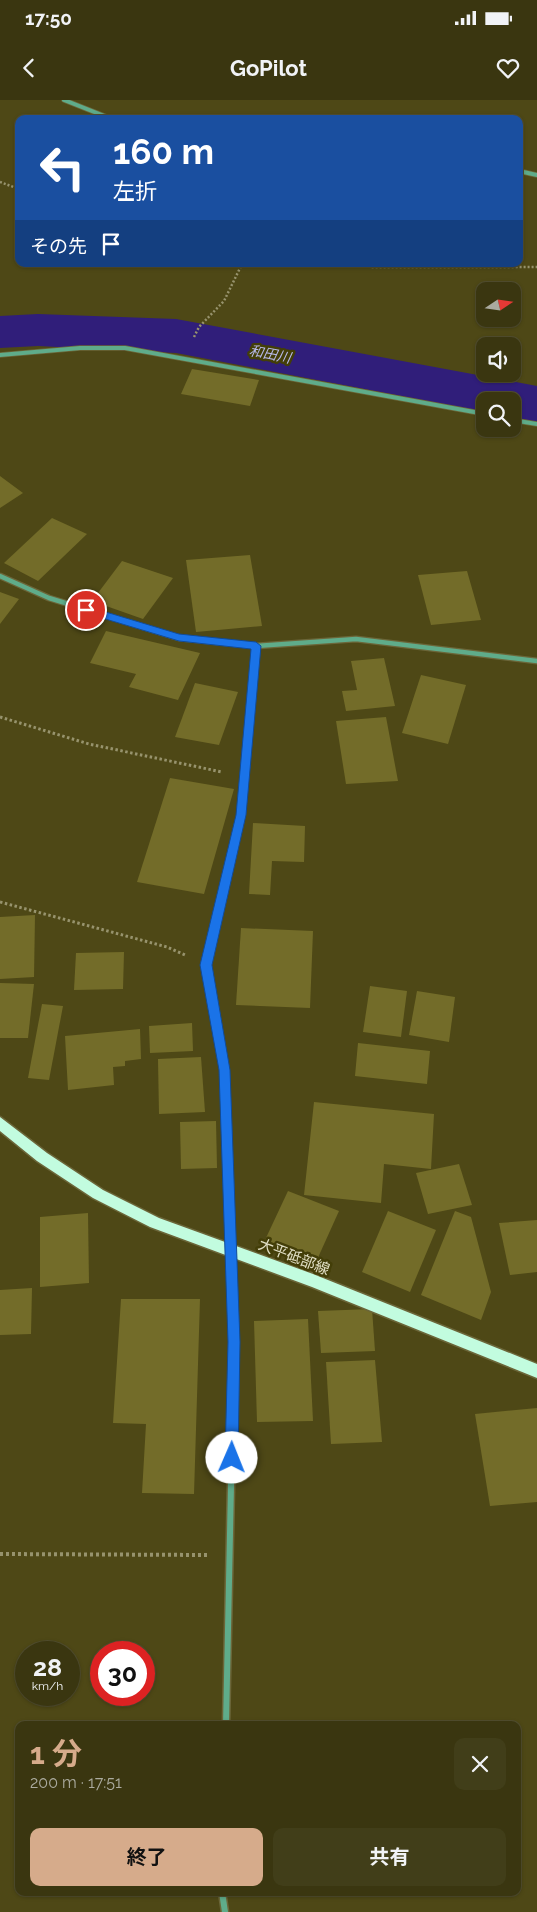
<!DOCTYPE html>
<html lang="ja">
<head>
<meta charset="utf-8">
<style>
	body { margin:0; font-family:Raleway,"Noto Sans JP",sans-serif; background:#413e19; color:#f1f3f6; height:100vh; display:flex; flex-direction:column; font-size:19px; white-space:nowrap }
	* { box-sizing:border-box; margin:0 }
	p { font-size:16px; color:#abab9f }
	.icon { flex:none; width:28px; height:28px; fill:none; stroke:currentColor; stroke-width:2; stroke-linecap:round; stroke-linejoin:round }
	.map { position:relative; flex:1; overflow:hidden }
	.details { position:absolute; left:15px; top:1621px; width:506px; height:175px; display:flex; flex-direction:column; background:#3a3610; border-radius:10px; box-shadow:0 1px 4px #0004,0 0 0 1px #545030 }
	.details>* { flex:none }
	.banner { position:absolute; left:15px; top:15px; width:508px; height:152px; border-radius:10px; box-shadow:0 1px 4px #0004,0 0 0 1px #545030; background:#1a4fa0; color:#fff; overflow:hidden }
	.needle { width:32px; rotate:77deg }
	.controls { position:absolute; left:476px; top:182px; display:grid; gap:10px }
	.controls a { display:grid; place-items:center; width:45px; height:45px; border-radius:10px; background:#3a3610; box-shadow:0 1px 4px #0004,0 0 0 1px #545030; font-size:25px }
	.speed { position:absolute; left:15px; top:1541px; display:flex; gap:10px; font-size:25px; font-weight:700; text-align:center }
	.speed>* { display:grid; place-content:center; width:65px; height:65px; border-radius:50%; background:#3a3610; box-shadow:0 1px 4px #0004,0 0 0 1px #545030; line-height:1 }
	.speed small { font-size:12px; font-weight:400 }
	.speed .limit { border:8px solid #d22; background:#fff; color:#111 }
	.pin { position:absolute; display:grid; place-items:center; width:42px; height:42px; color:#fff; margin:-21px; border:2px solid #fff; border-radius:50%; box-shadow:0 1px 5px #0007 }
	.me { position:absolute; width:55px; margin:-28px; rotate:1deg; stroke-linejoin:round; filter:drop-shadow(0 0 4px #0008) }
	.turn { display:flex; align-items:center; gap:18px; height:105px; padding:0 15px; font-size:22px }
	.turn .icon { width:65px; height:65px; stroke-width:2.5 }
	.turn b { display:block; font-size:35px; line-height:42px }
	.then { display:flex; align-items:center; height:48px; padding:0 15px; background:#0003; gap:10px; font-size:19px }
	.round { display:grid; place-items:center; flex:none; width:52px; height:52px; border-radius:10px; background:#413e19 }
	.overview { display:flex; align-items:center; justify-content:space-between; height:85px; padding:0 15px }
	h1 { font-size:30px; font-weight:700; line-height:38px; color:#d6ab8b }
	.cta { display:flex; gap:10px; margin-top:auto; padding:10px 15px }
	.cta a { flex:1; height:58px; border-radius:10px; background:#d6ab8b; color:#111; font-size:20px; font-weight:700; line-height:58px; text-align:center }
	.cta a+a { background:#413e19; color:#f1f3f6 }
	.status { display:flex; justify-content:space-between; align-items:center; height:35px; padding:0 25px; background:#3a3610; direction:ltr }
	.status svg { height:14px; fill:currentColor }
	header { display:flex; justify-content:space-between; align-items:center; height:65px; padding:0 15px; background:#3a3610; font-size:22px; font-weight:700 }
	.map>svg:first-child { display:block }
</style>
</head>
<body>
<div class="status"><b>17:50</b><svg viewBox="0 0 49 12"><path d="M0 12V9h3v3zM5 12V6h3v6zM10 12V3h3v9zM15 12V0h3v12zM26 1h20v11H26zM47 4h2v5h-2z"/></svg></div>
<header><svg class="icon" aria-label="back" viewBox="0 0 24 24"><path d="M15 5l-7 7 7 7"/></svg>GoPilot<svg class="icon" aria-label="heart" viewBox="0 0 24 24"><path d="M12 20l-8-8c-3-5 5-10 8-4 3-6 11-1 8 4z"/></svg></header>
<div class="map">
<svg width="537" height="1812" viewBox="0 0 537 1812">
	<rect width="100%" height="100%" fill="#4e4816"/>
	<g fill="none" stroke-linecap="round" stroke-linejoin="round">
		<!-- river -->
		<polygon fill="#301e7a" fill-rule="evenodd" points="38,214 176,219 537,286 537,322 512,317 512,301 485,301 485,312 176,253 38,246 0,248 0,216"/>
	</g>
	<!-- building -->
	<g fill="#736c29">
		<polygon points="192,269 259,280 250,306 181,294"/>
		<polygon points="0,376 23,393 0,408"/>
		<polygon points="52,418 87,434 38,481 4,463"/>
		<polygon points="250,455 262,526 196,532 186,460"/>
		<polygon points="122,461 173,478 143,519 92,501"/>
		<polygon points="467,471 481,520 431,525 418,475"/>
		<polygon points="0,492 19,499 0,524"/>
		<polygon points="106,531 200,553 178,600 129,587 136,574 90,563"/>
		<polygon points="384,558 395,606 346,611 342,591 357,590 351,561"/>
		<polygon points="421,575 466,585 448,644 402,633"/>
		<polygon points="195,583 238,592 219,645 175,637"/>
		<polygon points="386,617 398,681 346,684 336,621"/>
		<polygon points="170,678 234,689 204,794 137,782"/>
		<polygon points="253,723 305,726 304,762 272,761 270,795 249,794"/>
		<polygon points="35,815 34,877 0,879 0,817"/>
		<polygon points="241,828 313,831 310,908 236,905"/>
		<polygon points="124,852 123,889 74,890 76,853"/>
		<polygon points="0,883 34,884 28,938 0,938"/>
		<polygon points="370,886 407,891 401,937 363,932"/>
		<polygon points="417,891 455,897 449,942 409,935"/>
		<polygon points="42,904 63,906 49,980 28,978"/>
		<polygon points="192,923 193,951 150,953 149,926"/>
		<polygon points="140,929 141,959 125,961 125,966 113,967 114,985 68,990 65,936"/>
		<polygon points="358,943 430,951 427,984 355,976"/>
		<polygon points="201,957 205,1012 159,1014 158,959"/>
		<polygon points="314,1002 434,1014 431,1069 384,1064 381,1103 304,1095"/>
		<polygon points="216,1021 217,1068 181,1069 180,1022"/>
		<polygon points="459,1064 472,1105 428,1114 416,1073"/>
		<polygon points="288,1091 339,1111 316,1162 265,1140"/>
		<polygon points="388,1111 436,1130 410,1192 362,1172"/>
		<polygon points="455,1111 471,1117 491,1192 481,1220 421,1195"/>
		<polygon points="88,1113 89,1183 40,1187 40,1117"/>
		<polygon points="537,1120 537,1172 510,1175 499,1123"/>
		<polygon points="32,1188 31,1234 0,1235 0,1190"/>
		<polygon points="121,1199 200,1199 194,1394 142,1393 146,1324 113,1323"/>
		<polygon points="372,1209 375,1251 321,1253 318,1211"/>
		<polygon points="308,1219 313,1321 257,1322 254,1221"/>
		<polygon points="375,1260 382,1342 331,1344 326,1262"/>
		<polygon points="537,1308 537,1402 490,1406 475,1314"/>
	</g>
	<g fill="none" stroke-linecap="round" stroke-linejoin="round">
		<!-- street-far2 casing -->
		<g stroke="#6b6639" stroke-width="5.5">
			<g id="street-far2">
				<polyline points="64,0 112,19"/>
				<polyline points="519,71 537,75"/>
				<polyline points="0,255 80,248 125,248 485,314"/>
				<polyline points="512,320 537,324"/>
			</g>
		</g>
		<!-- street-far1 casing -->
		<g stroke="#6b6639" stroke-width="7">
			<g id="street-far1">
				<polyline points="0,476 49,498 179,538 256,546 356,539 537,561"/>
				<polyline points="228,1054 225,970 206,865 241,715 256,546"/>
			</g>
		</g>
		<!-- street casing -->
		<g stroke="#6b6639" stroke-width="9">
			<g id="street">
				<polyline points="226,1625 234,1242 228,1052"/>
				<polyline points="222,1792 225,1812"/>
			</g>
		</g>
		<!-- primary casing -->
		<g stroke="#6b6639" stroke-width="3">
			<polygon id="primary" points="0,1017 47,1053 103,1090 159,1118 313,1174 537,1264 537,1278 312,1187 150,1127 93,1098 37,1061 0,1031"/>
		</g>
		<!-- path-far2 -->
		<g stroke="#97936d" stroke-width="2.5" stroke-dasharray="2 2" stroke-linecap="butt">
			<polyline points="0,82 19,89"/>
			<polyline points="360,164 371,167 537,167"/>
			<polyline points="194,237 199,227 224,201 242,164"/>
		</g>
		<!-- path-far1 -->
		<g stroke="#97936d" stroke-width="3" stroke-dasharray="2.5 2.5" stroke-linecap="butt">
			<polyline points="0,617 89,644 222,672"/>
			<polyline points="0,802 167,847 185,855"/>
		</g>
		<!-- path -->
		<polyline stroke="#97936d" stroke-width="4" stroke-dasharray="3 3" stroke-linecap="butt" points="0,1454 207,1455"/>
		<!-- street-far2 -->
		<use href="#street-far2" stroke="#5fac8a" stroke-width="4"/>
		<!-- street-far1 -->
		<use href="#street-far1" stroke="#5fac8a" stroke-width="4.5"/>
		<!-- street -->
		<use href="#street" stroke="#5fac8a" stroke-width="6"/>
		<!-- primary -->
		<use href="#primary" fill="#c2fcdf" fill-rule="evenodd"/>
	</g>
	<!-- route -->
	<polygon fill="#1a73e8" stroke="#114b97" points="86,506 179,534 256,542 261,546 246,715 212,865 230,970 240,1242 238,1358 236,1363 232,1365 227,1363 225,1358 228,1242 219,970 200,865 236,715 251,549 179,541 82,512 82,507"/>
	<g text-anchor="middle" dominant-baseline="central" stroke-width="5" stroke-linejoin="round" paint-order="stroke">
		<!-- far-water labels -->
		<g font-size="14" font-style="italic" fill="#b7b9eb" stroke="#433e08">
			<text transform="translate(270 254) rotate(11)">和田川</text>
		</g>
		<!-- street labels -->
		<g font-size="15" fill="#e1dfc5" stroke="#433e08">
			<text transform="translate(294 1157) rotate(21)">大平砥部線</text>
		</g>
	</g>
</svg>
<div class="controls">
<a><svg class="needle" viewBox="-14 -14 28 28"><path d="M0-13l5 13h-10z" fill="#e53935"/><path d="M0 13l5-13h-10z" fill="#abab9f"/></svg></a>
<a><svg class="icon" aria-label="sound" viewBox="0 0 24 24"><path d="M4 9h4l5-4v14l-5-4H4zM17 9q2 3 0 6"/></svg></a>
<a><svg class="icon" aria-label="search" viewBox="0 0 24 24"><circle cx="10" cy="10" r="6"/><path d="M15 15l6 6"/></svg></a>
</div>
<div class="speed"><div>28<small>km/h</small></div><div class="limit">30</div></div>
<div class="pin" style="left:86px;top:510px;background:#d93025"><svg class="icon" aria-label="arrive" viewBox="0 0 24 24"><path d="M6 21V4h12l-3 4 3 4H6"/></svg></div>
<svg class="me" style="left:232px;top:1358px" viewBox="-20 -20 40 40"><circle r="19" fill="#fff"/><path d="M0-13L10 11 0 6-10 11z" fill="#1a73e8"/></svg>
<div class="banner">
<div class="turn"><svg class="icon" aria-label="left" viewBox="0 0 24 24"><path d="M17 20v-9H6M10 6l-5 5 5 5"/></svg><div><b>160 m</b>左折</div></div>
<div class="then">その先<svg class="icon" aria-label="arrive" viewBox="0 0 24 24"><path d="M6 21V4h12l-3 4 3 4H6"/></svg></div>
</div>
<section class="details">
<div class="overview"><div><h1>1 分</h1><p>200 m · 17:51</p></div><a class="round"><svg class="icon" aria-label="close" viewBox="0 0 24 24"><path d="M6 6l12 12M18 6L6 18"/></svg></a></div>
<div class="cta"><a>終了</a><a>共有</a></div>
</section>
</div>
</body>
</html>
